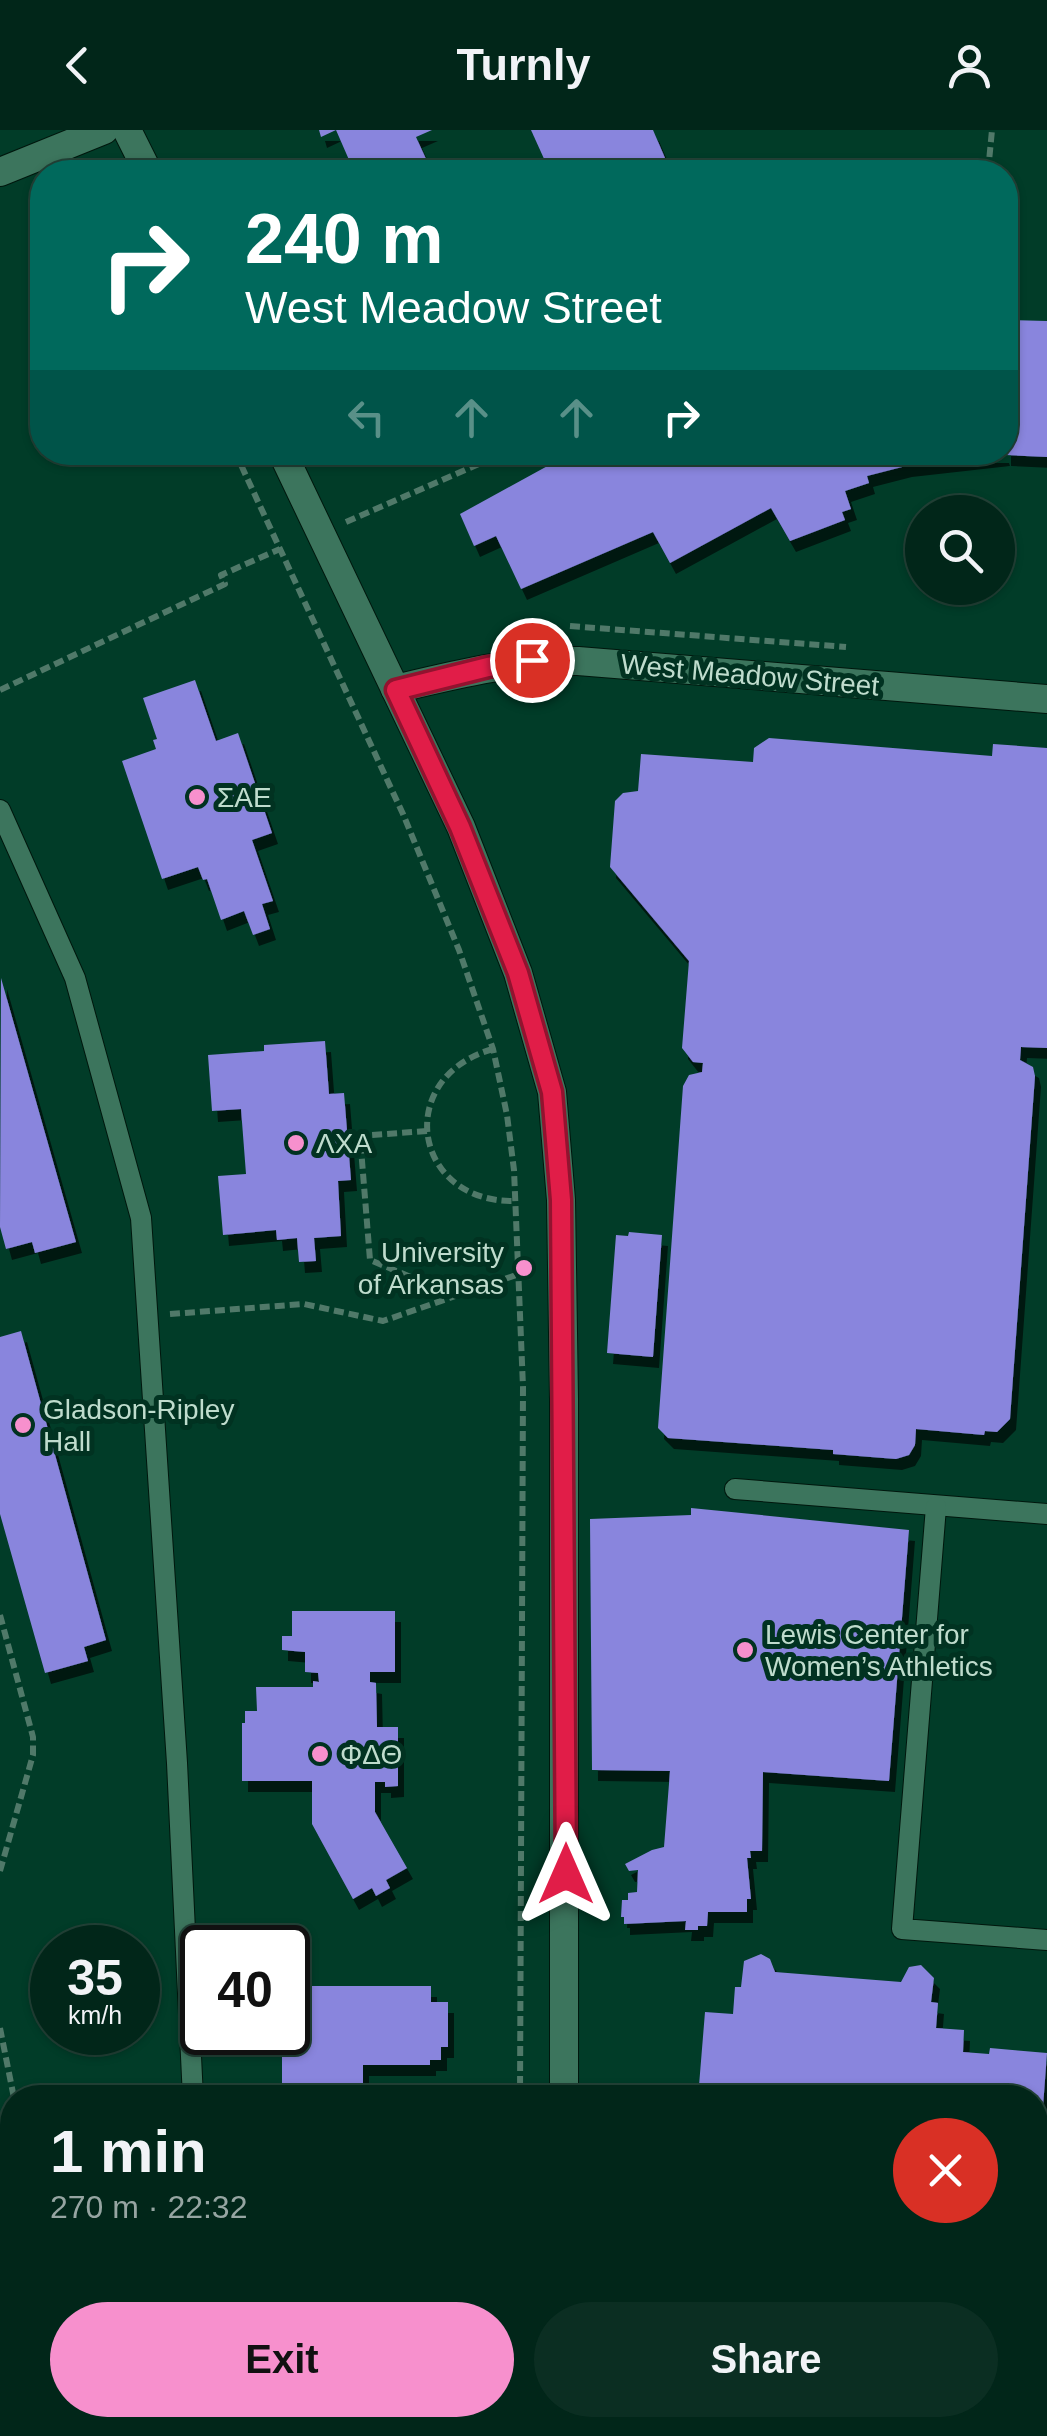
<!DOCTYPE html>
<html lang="en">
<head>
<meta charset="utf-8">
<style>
	body { margin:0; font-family:Arial,sans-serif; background:#0b2e22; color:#f1f3f6; height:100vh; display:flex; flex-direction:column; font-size:38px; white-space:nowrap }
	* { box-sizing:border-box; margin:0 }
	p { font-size:32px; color:#96a5a2 }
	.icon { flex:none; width:55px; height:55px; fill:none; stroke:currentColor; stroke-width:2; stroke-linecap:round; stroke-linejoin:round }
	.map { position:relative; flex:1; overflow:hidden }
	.details { position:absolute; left:0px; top:1955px; width:1048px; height:352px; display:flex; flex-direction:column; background:#012619; border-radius:40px 40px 0 0; box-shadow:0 2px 8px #0004,0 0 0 2px #234338 }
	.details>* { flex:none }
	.hud { position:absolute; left:30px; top:30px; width:988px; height:305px; border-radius:40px; box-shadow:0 2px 8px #0004,0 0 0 2px #234338; background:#00695c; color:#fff; overflow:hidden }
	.controls { position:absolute; left:905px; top:365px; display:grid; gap:20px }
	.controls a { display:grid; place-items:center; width:110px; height:110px; border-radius:50%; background:#012619; box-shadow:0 2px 8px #0004,0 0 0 2px #234338; font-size:50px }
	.speed { position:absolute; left:30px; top:1795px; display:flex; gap:20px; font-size:50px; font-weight:700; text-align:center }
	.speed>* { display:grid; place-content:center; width:130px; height:130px; border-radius:50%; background:#012619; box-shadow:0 2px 8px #0004,0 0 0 2px #234338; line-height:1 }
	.speed small { font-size:25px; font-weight:400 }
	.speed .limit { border:5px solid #111; border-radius:15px; background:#fff; color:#111 }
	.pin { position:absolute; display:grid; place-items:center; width:85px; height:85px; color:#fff; margin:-42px; border:5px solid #fff; border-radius:50%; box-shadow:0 2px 10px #0007 }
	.me { position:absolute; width:110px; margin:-55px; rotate:0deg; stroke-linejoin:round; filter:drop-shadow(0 0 8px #0008) }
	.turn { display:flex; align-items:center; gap:35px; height:210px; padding:0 50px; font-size:45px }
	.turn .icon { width:130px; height:130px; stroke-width:2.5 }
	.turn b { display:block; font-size:70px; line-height:85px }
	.lanes { display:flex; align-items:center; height:95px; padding:0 50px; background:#0003; justify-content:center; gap:50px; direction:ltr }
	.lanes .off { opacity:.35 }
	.round { display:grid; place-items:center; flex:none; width:105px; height:105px; border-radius:52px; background:#0b2e22 }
	.overview { display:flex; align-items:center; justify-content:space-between; height:170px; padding:0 50px }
	h1 { font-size:60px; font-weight:800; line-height:75px }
	.cta { display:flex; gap:20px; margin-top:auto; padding:20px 50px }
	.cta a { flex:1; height:115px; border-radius:60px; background:#f790cd; color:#111; font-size:40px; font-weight:800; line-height:115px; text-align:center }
	.cta a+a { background:#0b2e22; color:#f1f3f6 }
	header { display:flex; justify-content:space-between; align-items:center; height:130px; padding:0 50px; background:#012619; font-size:45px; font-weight:800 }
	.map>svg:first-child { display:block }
</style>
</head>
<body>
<header><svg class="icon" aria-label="back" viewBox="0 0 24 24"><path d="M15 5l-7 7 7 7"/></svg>Turnly<svg class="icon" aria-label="person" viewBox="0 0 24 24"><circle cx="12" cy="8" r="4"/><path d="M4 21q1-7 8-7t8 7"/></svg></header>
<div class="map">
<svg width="1047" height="2306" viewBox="0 0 1047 2306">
	<defs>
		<filter id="shadow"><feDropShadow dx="6" dy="11" stdDeviation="0" flood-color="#0009"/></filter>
	</defs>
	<rect width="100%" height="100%" fill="#013221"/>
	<!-- built -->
	<path fill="#013c28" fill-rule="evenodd" d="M 0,0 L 1047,0 L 1047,2306 L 0,2306 ZM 42,42 L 1005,42 L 1005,322 L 42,322 ZM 922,382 L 998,382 L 998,458 L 922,458 ZM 52,1818 L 138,1818 L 138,1902 L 52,1902 ZM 202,1818 L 288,1818 L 288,1902 L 202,1902 ZM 12,1968 L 1035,1968 L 1035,2295 L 12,2295 Z"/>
	<!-- building -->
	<g fill="#8985dd" filter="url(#shadow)">
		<polygon points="319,0 432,0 416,7 432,42 345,42 353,39 336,0 321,7"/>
		<polygon points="531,0 653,0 671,42 550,42"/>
		<polygon points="1005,190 1047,191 1047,327 1005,325"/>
		<polygon points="573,322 1003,322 1004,325 906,336 867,346 869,353 845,361 851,379 842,382 845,390 790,411 771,378 670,433 653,402 521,459 496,406 474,416 460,384"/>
		<polygon points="195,550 216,611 238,603 272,703 252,710 273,771 262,774 270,799 253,805 244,781 221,790 207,749 203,750 198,737 162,749 122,631 156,619 153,610 157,609 143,568"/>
		<polygon points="769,608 992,626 993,614 1047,618 1047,918 1021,917 1020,930 1033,937 1035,946 1010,1289 997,1302 985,1301 984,1305 916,1299 915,1315 909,1325 896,1329 833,1324 833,1320 668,1308 658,1298 683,956 689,945 702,942 703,933 693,932 682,918 689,831 610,737 615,671 623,663 638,661 641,624 753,632 754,618"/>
		<polygon points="1,848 76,1112 35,1123 32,1112 6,1119 0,1097"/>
		<polygon points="325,911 329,964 344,963 351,1050 338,1051 341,1106 314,1108 316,1131 299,1132 297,1108 277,1110 276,1100 223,1105 218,1046 246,1044 241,979 212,981 208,925 264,921 264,915"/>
		<polygon points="629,1102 662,1105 653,1227 607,1223 616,1105 628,1106"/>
		<polygon points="21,1201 106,1510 84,1517 88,1531 45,1543 0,1384 0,1207"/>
		<polygon points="691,1378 909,1400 889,1651 763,1642 762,1721 750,1721 751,1728 747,1728 751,1769 747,1769 747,1782 708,1782 707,1796 698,1796 698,1800 685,1800 686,1791 624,1794 624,1787 621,1787 622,1770 628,1770 628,1763 637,1762 638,1740 629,1741 625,1734 652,1720 664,1717 670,1641 592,1640 590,1389 691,1385"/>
		<polygon points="292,1481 395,1481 395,1542 370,1542 370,1552 376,1553 377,1597 398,1597 398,1656 385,1657 385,1652 375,1652 375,1682 407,1738 386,1750 390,1758 376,1766 372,1758 353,1769 312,1694 312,1651 242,1651 242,1593 245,1593 245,1581 257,1581 256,1557 313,1557 313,1551 319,1552 318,1543 305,1542 305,1522 282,1520 282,1506 292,1506"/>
		<polygon points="761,1824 770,1829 775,1842 901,1852 909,1837 921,1835 934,1848 931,1872 938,1873 936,1898 964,1900 963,1922 989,1924 990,1918 1047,1923 1038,2044 1047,2054 1047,2206 1035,2216 1035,1968 698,1968 705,1882 733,1884 735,1857 741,1857 744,1831"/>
		<polygon points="288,1856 431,1856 431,1872 448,1872 448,1917 441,1917 441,1930 430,1930 430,1935 363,1935 363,1968 282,1968 282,1902 288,1902"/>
		<polygon points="263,2295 383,2295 382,2306 258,2306"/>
		<polygon points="673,2295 1019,2295 1018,2306 672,2306"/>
	</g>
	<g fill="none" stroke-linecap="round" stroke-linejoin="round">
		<!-- service casing -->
		<g stroke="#00170d" stroke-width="22">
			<g id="service">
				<polyline points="0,680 75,848 141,1088 177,1633 193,1968"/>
				<polyline points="735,1359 1047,1384"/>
				<polyline points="936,1377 902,1799 1047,1810"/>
				<polyline points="212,2295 212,2306"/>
			</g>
		</g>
		<!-- minor casing -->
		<g stroke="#00170d" stroke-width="30">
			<g id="minor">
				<polyline points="0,42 104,0"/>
				<path d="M 395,559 C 458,544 513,530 578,531 L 1047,569"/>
			</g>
		</g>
		<!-- tertiary casing -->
		<g stroke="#00170d" stroke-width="30">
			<g id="tertiary">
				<polyline points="127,0 148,42"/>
				<polyline points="282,322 461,697 518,843 552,962 561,1070 564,1269 564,1968"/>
				<polyline points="560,2306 560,2295"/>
			</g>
		</g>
		<!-- path -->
		<g stroke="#507969" stroke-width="6" stroke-dasharray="10 5" stroke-linecap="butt">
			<polyline points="988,42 992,0"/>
			<polyline points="235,322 403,684 459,820 493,919 507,985 514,1040 523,1257 520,1968"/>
			<polyline points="346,392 506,322"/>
			<polyline points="570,496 846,517"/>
			<polyline points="0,560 225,454 221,445 280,419"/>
			<path d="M 493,919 C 393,947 412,1073 515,1071"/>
			<polyline points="427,1001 360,1006 370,1130 454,1165"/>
			<polyline points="170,1184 304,1174 383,1191 519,1144"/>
			<polyline points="0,1485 33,1607 33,1625 0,1741"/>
			<polyline points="0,1898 14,1968"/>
			<polyline points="12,1989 9,2002 12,2043 6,2072 12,2088"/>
			<polyline points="12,2253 9,2272 14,2306"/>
			<polyline points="165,2295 171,2306"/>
			<polyline points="140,2306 141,2298 146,2295"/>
			<polyline points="524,2306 524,2295"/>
		</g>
		<!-- service -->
		<use href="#service" stroke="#3c755d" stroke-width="20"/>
		<!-- minor -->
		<use href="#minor" stroke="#3c755d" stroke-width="28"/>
		<!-- tertiary -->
		<use href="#tertiary" stroke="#3c755d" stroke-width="28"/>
	</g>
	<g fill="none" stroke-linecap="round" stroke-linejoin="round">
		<!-- route casing -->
		<g stroke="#92132f" stroke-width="25">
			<polyline id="route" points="532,530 488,537 396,560 460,697 518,843 552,962 561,1070 566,1744"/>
		</g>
		<!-- route -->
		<use href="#route" stroke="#e11d48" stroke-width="18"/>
	</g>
	<!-- markers -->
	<g fill="#f790cd" stroke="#013221" stroke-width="4">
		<circle cx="197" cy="667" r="10"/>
		<circle cx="296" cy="1013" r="10"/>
		<circle cx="524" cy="1138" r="10"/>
		<circle cx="23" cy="1295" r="10"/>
		<circle cx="745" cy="1520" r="10"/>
		<circle cx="320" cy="1624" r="10"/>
	</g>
	<g text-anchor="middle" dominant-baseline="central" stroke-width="10" stroke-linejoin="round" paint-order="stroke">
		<!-- street labels -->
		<g font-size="28" fill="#bfdccd" stroke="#013221">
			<text transform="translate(750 545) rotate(5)">West Meadow Street</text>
		</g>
		<!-- poi labels -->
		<g font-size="28" fill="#bfdccd" stroke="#013221" text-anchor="start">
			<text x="217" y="667">ΣΑΕ</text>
			<text x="316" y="1013">ΛΧΑ</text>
			<text x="504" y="1122" text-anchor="end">University<tspan x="504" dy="32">of Arkansas</tspan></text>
			<text x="43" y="1279">Gladson-Ripley<tspan x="43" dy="32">Hall</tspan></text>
			<text x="765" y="1504">Lewis Center for<tspan x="765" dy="32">Women’s Athletics</tspan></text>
			<text x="340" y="1624">ΦΔΘ</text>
		</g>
	</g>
</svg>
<div class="controls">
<a><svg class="icon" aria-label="search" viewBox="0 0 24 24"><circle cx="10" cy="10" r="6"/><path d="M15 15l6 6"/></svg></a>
</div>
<div class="speed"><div>35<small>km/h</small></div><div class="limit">40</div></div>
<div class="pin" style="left:532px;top:530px;background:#d93025"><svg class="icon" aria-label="arrive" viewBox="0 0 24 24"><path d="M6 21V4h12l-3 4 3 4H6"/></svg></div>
<svg class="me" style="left:566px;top:1744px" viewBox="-20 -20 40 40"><path d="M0-17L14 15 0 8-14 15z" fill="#e11d48" stroke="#fff" stroke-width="4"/></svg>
<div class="hud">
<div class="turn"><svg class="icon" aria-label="right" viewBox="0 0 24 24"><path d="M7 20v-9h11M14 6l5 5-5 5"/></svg><div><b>240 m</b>West Meadow Street</div></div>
<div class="lanes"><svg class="icon off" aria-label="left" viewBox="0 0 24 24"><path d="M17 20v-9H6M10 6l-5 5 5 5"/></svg><svg class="icon off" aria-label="ahead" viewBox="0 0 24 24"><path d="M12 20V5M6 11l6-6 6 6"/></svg><svg class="icon off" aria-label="ahead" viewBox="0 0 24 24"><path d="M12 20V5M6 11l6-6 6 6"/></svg><svg class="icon" aria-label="right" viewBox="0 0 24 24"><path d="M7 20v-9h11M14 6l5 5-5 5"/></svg></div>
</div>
<section class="details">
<div class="overview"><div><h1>1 min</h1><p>270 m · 22:32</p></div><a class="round" style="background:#d93025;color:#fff"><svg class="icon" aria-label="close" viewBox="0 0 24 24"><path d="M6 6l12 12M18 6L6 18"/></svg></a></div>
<div class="cta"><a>Exit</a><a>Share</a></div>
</section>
</div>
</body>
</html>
